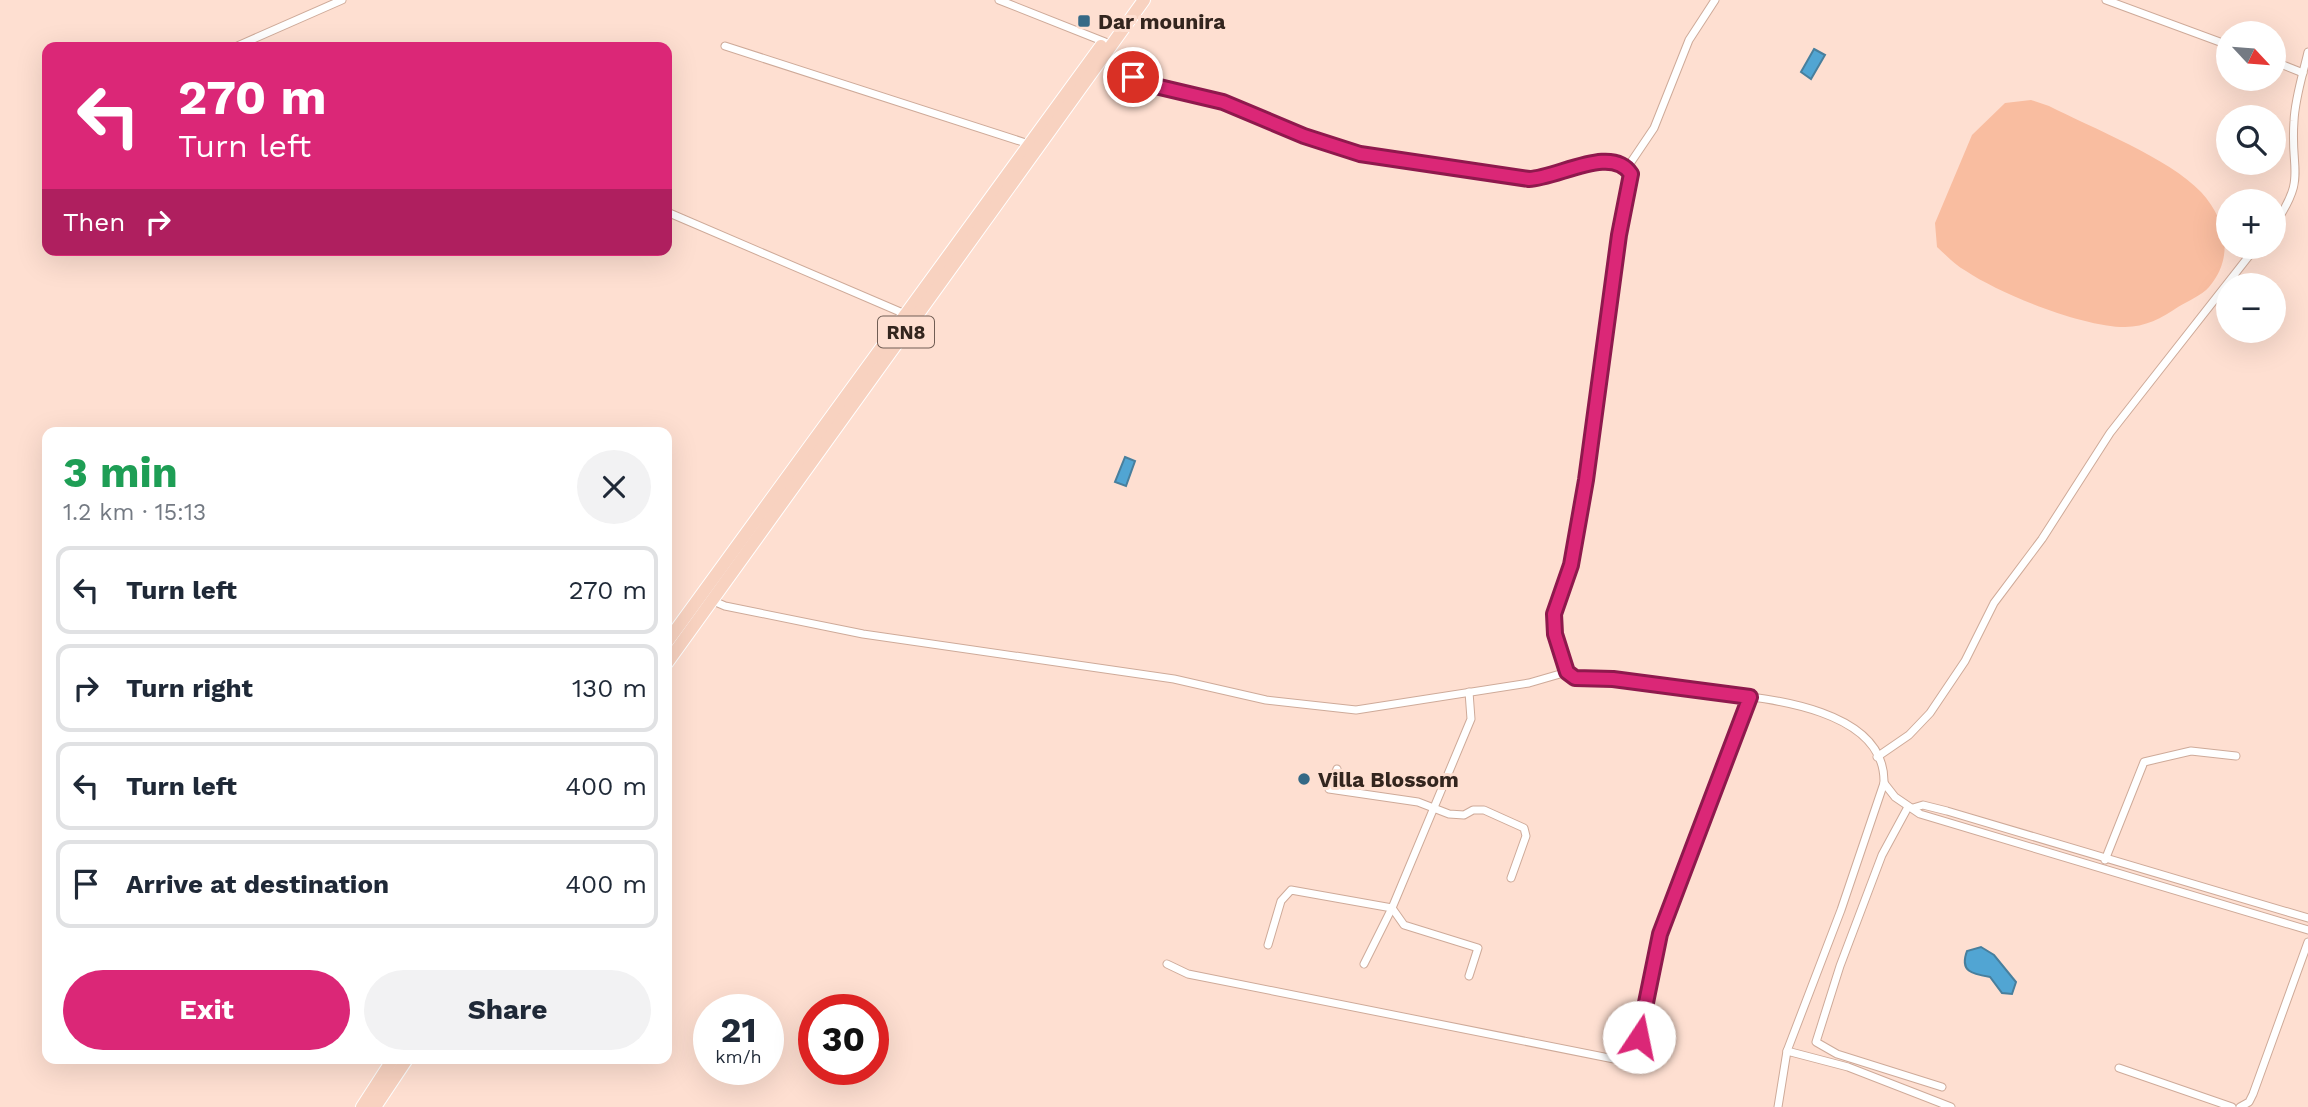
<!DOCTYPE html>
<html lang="en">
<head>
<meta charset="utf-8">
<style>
	body { margin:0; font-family:"Work Sans",sans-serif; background:#f2f2f3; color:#1f2937; height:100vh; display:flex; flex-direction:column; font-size:26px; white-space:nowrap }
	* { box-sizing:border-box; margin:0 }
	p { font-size:23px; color:#747a83 }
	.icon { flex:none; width:38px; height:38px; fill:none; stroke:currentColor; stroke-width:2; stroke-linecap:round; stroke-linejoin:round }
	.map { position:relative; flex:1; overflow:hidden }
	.panel { position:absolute; left:42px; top:427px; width:630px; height:637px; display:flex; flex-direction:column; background:#fff; border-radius:14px; box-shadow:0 7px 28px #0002 }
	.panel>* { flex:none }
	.guide { position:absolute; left:42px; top:42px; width:630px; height:214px; border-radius:14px; box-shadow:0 7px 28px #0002; background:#db2777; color:#fff; overflow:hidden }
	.needle { width:46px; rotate:116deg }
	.buttons { position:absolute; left:2216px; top:21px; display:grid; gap:14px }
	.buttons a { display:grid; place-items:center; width:70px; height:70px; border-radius:50%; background:#fff; box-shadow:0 7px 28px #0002; font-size:35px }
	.speed { position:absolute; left:693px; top:994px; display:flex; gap:14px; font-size:35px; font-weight:700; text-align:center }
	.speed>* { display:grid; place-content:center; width:91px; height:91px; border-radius:50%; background:#fff; box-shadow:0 7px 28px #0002; line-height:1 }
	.speed small { font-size:18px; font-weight:400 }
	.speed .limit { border:10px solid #d22; background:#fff; color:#111 }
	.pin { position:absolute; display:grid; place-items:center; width:60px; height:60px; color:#fff; margin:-30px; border:4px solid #fff; border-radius:50%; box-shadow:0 2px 7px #0007 }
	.me { position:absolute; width:77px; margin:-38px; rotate:11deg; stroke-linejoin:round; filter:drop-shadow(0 0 5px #0008) }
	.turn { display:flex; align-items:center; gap:24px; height:147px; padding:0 21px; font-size:32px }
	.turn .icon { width:91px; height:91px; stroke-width:2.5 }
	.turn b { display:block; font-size:49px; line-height:60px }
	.then { display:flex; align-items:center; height:66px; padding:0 21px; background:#0003; gap:14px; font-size:26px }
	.round { display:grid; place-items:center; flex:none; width:74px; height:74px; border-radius:37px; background:#f2f2f3 }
	.overview { display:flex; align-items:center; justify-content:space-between; height:119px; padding:0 21px }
	h1 { font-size:42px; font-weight:700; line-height:52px; color:#1e9e55 }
	.cta { display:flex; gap:14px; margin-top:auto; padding:14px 21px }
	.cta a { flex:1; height:80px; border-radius:42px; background:#db2777; color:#fff; font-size:28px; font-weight:700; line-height:80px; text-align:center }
	.cta a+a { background:#f2f2f3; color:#1f2937 }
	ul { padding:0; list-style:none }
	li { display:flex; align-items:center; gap:21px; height:88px; margin:0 14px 10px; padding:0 7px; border:4px solid #e0e1e3; border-radius:14px }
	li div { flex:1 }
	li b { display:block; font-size:26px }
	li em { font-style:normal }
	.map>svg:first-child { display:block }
</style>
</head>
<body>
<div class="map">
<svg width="2308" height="1107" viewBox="0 0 2308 1107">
	<rect width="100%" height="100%" fill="#fedfd1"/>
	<!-- green -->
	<path fill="#f9bda0" d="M 2031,100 L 2049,106 C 2092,128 2169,158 2201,192 C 2226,219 2235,257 2209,287 C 2202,295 2188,301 2178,307 C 2162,318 2145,327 2125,327 C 2083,327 2000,294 1966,271 C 1955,265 1946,255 1937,247 L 1935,223 L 1972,135 L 2005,103 Z"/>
	<!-- water -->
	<g fill="#51a5d3" stroke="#487f9d" stroke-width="2">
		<polygon points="1814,49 1825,55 1811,79 1801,72"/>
		<polygon points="1125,457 1135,461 1126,486 1115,482"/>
		<path d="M 1981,947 L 1994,955 L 2016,982 L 2012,994 L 2002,993 L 1990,977 C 1973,974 1959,972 1967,951 Z"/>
	</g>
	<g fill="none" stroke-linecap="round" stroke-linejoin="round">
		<!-- minor casing -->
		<g stroke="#ceaa99" stroke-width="9">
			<g id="minor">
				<polyline points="999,0 1105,42"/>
				<polyline points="2106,0 2228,45"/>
				<polyline points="725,46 1029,144"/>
				<polyline points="235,47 342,0"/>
				<path d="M 1102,59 L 1151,85 L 1223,102 L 1304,136 L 1361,154 L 1529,179 C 1560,178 1597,149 1627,168 L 1631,183 L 1619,235 L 1586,480 L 1571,565 L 1554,614 L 1555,634 L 1567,672"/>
				<polyline points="2273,61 2303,73"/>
				<polyline points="1627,168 1654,128 1689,40 1715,0"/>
				<polyline points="667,212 905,314"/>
				<path d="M 2273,227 C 2308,175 2290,175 2294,121 C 2295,98 2303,74 2308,52"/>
				<path d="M 711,600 L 725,606 L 863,634 L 1174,679 L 1266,700 L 1356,710 L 1529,683 L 1567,672 C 1581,683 1601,678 1619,680 C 1645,683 1672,688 1699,691 C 1753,697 1886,704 1884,783 L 1841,910 L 1787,1051"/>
				<polyline points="1877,757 1909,735 1930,713 1965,661 1994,603 2042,539 2110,433 2256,247"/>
				<polyline points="1337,769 1329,789 1418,802 1449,814 1464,815 1473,810 1484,810 1524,828 1526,836 1511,878"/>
				<polyline points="1884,783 1895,797 1920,814 2308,930"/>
				<polyline points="1908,807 1882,855 1840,966 1816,1042 1837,1054 1942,1087"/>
				<polyline points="1913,808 1923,805 1947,811 2308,918"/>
				<polyline points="2105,860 2144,762 2191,751 2236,756"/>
				<polyline points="1268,945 1281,901 1291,890 1392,908 1404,925 1478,948 1469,976"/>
				<polyline points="1167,964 1188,974 1634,1063 1660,934 1750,697"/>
				<polyline points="1364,964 1392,908 1471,719 1469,692"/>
				<polyline points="2119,1068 2232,1107"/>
				<polyline points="1778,1107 1787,1051 1848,1067 1951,1107"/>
				<polyline points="2240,1107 2249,1102 2253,1094 2308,942"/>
			</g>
		</g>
		<!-- trunk casing -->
		<g stroke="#fff" stroke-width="14">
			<g id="trunk">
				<polyline points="667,642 1101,46"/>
				<polyline points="667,663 1144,0"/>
				<polyline points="362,1107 393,1059"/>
				<polyline points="375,1107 407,1059"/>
			</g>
		</g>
		<!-- minor -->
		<use href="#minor" stroke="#fff" stroke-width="7"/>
		<!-- trunk -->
		<use href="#trunk" stroke="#f8d2c0" stroke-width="12"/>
	</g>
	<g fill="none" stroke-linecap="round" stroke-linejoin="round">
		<!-- route casing -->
		<g stroke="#8e194d" stroke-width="18">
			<path id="route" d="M 1133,77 L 1151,85 L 1223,102 L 1304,136 L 1360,154 L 1529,179 C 1558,178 1612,144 1631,174 L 1619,235 L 1586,480 L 1571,565 L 1554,614 L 1555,634 L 1567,672 L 1575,678 L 1613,679 L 1750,697 L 1660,934 L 1639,1037"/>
		</g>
		<!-- route -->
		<use href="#route" stroke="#db2777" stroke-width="12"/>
	</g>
	<!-- markers -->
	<g fill="#356986" stroke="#fedfd1" stroke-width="2.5">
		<rect x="1077" y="14" width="14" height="14" rx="3.5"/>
		<circle cx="1304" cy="779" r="7"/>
	</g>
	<g text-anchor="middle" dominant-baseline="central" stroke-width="6" stroke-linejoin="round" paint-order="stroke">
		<!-- shield labels -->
		<rect fill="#fedfd1" stroke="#705d54" stroke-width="2" x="878" y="316.5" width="56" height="31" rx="5"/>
		<g font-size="19" font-weight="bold" fill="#33251e">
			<text x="906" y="332">RN8</text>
		</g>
		<!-- poi labels -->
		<g font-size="21" font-weight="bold" fill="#33251e" stroke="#fedfd1" text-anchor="start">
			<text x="1098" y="21">Dar mounira</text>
			<text x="1318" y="779">Villa Blossom</text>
		</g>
	</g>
</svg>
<div class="buttons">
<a><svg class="needle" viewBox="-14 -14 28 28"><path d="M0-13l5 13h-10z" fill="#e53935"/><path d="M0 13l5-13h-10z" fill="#747a83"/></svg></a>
<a><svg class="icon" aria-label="search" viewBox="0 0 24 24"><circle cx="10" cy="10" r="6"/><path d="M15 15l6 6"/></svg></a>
<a>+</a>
<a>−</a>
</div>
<div class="speed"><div>21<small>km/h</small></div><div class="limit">30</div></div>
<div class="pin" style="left:1133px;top:77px;background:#d93025"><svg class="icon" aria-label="arrive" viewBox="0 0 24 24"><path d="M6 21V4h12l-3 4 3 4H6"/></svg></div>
<svg class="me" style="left:1639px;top:1037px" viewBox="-20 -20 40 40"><circle r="19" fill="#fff"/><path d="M0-13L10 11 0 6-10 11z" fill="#db2777"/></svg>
<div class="guide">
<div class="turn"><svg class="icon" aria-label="left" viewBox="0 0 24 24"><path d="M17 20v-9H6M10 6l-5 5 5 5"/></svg><div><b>270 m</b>Turn left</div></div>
<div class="then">Then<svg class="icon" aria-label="right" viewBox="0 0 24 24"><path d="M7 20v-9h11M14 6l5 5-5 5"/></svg></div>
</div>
<section class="panel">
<div class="overview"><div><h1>3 min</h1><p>1.2 km · 15:13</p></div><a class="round"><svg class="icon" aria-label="close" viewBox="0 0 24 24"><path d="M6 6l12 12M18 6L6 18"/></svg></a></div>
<ul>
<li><svg class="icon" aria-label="left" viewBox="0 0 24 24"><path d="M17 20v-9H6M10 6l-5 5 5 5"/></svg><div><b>Turn left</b></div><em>270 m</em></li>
<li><svg class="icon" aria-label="right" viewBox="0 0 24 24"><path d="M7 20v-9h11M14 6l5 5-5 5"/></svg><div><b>Turn right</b></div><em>130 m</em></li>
<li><svg class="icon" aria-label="left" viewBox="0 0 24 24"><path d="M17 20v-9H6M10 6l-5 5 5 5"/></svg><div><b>Turn left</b></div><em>400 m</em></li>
<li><svg class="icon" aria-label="arrive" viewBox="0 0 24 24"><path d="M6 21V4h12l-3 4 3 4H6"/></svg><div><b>Arrive at destination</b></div><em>400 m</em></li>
</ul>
<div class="cta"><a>Exit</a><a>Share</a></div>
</section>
</div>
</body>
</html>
